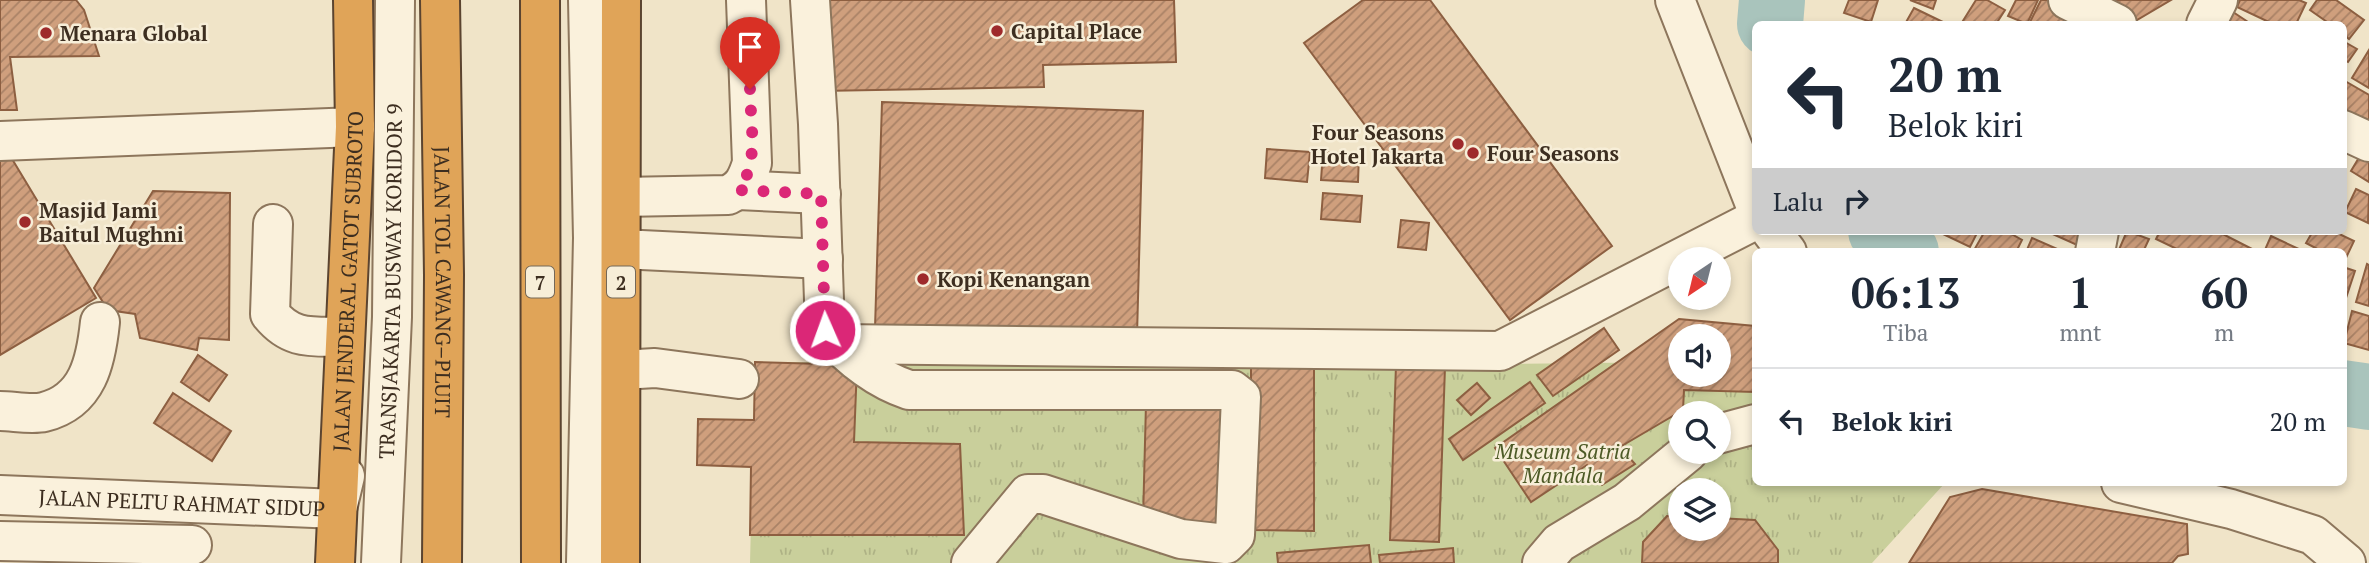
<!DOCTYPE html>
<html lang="id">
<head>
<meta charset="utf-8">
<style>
	body { margin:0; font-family:"PT Serif",serif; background:#f2f2f3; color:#1f2937; height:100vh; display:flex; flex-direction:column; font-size:26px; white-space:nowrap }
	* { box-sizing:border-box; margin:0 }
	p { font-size:23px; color:#747a83 }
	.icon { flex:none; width:38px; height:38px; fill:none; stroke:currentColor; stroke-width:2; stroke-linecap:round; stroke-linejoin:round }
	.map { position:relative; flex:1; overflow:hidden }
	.details { position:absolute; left:1752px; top:248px; width:595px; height:238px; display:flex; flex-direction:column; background:#fff; border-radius:10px; box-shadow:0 4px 10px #0003 }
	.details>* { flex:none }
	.guide { position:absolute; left:1752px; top:21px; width:595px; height:214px; border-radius:10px; box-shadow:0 4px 10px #0003; background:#fff; color:#1f2937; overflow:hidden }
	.needle { width:46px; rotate:215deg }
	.controls { position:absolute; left:1668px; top:247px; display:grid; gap:14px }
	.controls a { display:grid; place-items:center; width:63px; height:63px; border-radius:50%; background:#fff; box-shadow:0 4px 10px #0003; font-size:35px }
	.pin { position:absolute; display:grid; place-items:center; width:60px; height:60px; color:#fff; margin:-72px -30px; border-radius:50% 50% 50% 0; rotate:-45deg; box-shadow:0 0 7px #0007 }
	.pin .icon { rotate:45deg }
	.me { position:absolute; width:77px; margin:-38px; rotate:358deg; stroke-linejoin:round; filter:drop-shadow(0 0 5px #0008) }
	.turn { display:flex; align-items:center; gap:24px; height:147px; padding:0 21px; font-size:32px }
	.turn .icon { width:91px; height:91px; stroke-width:2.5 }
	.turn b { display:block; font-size:49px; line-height:60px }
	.then { display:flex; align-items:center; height:66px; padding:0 21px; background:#0003; gap:14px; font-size:26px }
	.eta { display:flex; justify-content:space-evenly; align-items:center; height:119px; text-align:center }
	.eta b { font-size:42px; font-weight:800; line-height:49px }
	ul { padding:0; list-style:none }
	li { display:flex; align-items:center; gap:21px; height:105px; padding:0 21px; border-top:2px solid #e0e1e3 }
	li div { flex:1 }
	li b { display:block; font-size:26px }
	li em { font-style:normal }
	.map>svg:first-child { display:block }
</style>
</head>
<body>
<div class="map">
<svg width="2369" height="563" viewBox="0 0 2369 563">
	<defs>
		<pattern id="grass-tufts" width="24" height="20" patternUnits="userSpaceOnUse" patternTransform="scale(1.75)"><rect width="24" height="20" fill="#c9cf9b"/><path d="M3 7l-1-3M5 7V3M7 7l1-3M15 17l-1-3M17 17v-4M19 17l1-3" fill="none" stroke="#aeb285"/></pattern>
		<pattern id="building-hatch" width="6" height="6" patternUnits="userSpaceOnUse" patternTransform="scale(1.75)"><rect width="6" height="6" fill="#cf9f7d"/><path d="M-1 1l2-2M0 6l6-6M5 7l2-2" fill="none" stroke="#a98266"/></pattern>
	</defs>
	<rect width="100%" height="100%" fill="#f0e4c8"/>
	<!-- grass -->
	<path fill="url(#grass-tufts)" fill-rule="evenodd" d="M 1719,361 L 1755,361 L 1755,483 L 1945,483 L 1872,563 L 750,563 L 755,362 L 1396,365 L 1680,362 L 1680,374 L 1718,374 ZM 1680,413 L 1718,413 L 1718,452 L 1680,452 ZM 1680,490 L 1718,490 L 1718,528 L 1680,528 Z"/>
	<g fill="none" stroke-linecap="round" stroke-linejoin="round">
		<!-- river -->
		<g stroke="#a9c4bc" stroke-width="66">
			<polyline points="1770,24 1772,0"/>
			<polyline points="1881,231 1906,252"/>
			<polyline points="2343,393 2369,397"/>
		</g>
	</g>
	<!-- building -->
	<g fill="url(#building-hatch)" stroke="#8d5f41" stroke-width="2" fill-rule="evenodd">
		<polygon points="0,0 76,0 84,10 99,56 10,57 17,110 0,110"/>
		<polygon points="817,0 1174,0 1176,62 1043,65 1044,87 820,91"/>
		<polygon points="1363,0 1430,0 1612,246 1510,320 1304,43"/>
		<polygon points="1849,0 1878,0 1871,22 1844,13"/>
		<polygon points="1910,0 1936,0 1933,9"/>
		<polygon points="1976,0 1987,0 2005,10 1996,24 1961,24"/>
		<polygon points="2016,0 2038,0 2027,24 2008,16"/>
		<polygon points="2041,0 2059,0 2080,10 2073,24 2029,24"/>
		<polygon points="2115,0 2171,0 2137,20"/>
		<polygon points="2240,0 2299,0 2306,3 2296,24 2273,24 2237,7"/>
		<polygon points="2317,0 2336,0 2364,20 2349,39 2343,34 2343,24 2330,24 2310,10"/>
		<polygon points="1914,8 1947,24 1905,24"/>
		<polygon points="2227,8 2251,24 2216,24"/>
		<polygon points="2343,41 2357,49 2348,62 2343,59"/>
		<polygon points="2369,50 2369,88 2352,78"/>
		<polygon points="2345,81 2369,95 2369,133 2343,119"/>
		<polygon points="882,102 1143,111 1137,336 875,328"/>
		<polygon points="3,144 96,298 0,355 0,146"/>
		<polygon points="2366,146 2369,148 2369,182 2351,171"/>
		<polygon points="1267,149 1310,152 1307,182 1265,178"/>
		<polygon points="1323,152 1359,154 1358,182 1321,180"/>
		<polygon points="2356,189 2369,195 2368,223 2345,212"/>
		<polygon points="153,191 230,193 229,340 199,338 197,350 140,338 135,314 108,310 94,288"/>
		<polygon points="1323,193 1362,196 1360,222 1321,219"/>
		<polygon points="1401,220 1429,223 1426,250 1398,247"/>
		<polygon points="1945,231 1978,231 1970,247 1943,234"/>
		<polygon points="1985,231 2006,231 2022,240 2016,252 1973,252"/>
		<polygon points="2046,231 2083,231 2077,245"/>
		<polygon points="2127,231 2149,239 2143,252 2118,252"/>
		<polygon points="2160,231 2217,231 2254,250 2183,252 2156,239"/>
		<polygon points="2313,231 2333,231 2354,241 2344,262 2343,252 2323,252 2306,243"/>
		<polygon points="2271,236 2303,251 2303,252 2264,252"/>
		<polygon points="2032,238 2064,252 2026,252"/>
		<polygon points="2367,264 2369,265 2369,306 2356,302"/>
		<polygon points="2343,267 2355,271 2343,307"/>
		<polygon points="2352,311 2369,316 2369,350 2344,343"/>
		<path d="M 1679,319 L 1755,326 L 1755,392 L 1684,390 L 1683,410 L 1620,447 L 1635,464 L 1602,485 L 1587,465 L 1531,502 L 1495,448 ZM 1680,336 L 1718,336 L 1718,374 L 1680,374 Z"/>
		<polygon points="1604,328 1619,350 1553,396 1537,375"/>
		<polygon points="198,355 227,375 209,401 181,382"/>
		<polygon points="1251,361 1314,362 1314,531 1251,530"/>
		<polygon points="755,362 857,365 854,442 960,444 964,535 750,535 751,467 697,465 698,419 754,420"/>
		<polygon points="1396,365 1445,367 1439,542 1390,540"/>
		<polygon points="1530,382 1545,403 1463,460 1449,439"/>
		<polygon points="1477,383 1490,398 1471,415 1457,400"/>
		<polygon points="173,393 231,431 212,461 154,423"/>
		<polygon points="1146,403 1223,409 1220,524 1143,521"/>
		<polygon points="1982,489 2187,524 2188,554 2178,556 2172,563 1909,563 1950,497"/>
		<polygon points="1667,516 1680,516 1680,528 1718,528 1718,518 1755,520 1778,550 1778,563 1642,563 1643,542"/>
		<polygon points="1369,545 1371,563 1278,563 1277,553"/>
		<polygon points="1453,548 1454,563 1380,563 1379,555"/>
	</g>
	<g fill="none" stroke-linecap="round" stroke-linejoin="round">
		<!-- minor casing -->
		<g stroke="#8d765c" stroke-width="42">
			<g id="minor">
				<path d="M 810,0 L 818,124 L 825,330 C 848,356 876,379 909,390 L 1232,390 L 1241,397 L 1235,535 L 1226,544 L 1181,539 L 1043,494 L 1028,494 L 971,563"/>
				<polyline points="1675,0 1755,204"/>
				<polyline points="2068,0 2117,24"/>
				<polyline points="2206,24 2218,0"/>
				<polyline points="2343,130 2369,142"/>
				<polyline points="0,141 355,127"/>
				<polyline points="738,190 821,194"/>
				<path d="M 621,197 L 728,195 C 743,188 747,179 752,163 L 746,0"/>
				<path d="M 273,224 L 270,314 C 292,341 312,336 345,337"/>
				<polyline points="1771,231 1787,252"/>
				<polyline points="621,249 823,259"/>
				<polyline points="2095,252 2099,231"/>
				<polyline points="838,344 1500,351 1755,220"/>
				<polyline points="622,370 655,368 739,379"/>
				<path d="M 0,411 C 13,411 31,415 44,412 C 88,401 96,361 100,322"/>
				<polyline points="1718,434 1755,424"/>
				<polyline points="2121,483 2231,509 2313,535 2346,563"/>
				<path id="s1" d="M 0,495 L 337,509 L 345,476"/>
				<polyline points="0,541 192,545"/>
				<path id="s2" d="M 381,563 L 392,317 L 395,0"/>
				<polyline points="586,563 593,238 588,0"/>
				<polyline points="1542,563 1559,543 1627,502 1688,452"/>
			</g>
		</g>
		<!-- highway casing -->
		<g stroke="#5b4430" stroke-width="42">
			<g id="highway">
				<path id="s3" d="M 440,0 L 444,275 L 442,563"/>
				<polyline points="540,0 541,563"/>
				<path id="s4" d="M 335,563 L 355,127 L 353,0"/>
				<polyline points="620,563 621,0"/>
			</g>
		</g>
		<!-- minor -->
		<use href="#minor" stroke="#faf1dc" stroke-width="38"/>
		<!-- highway -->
		<use href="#highway" stroke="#e0a458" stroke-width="38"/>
	</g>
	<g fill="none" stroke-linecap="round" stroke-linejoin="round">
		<!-- route -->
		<path stroke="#db2777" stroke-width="12" stroke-dasharray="0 21.6" d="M 750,89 C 750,122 760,164 738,190 L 821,194 L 825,330"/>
	</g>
	<!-- markers -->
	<g fill="#9e2a2b" stroke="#f7eed8" stroke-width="2.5">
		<circle cx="997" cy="31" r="7"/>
		<circle cx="46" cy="33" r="7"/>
		<circle cx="1458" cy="144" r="7"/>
		<circle cx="1473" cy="153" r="7"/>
		<circle cx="25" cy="222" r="7"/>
		<circle cx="923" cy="279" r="7"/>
	</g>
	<g text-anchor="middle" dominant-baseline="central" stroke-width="5" stroke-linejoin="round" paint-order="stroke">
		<!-- shield labels -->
		<g fill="#f7eed8" stroke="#756857" stroke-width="2">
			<rect x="526" y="266.5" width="28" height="31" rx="5"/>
			<rect x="607" y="266.5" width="28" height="31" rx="5"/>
		</g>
		<g font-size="19" font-weight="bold" fill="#3d2e20">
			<text x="540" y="282">7</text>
			<text x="621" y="282">2</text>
		</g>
		<!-- poi labels -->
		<g font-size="21" font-weight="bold" fill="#3d2e20" stroke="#f7eed8" text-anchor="start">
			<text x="1011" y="31">Capital Place</text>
			<text x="60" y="33">Menara Global</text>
			<text x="1444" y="132" text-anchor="end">Four Seasons<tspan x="1444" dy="24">Hotel Jakarta</tspan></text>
			<text x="1487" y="153">Four Seasons</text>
			<text x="39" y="210">Masjid Jami<tspan x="39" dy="24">Baitul Mughni</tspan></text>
			<text x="937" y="279">Kopi Kenangan</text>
		</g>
		<!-- street labels -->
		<g font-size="21" fill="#3d2e20" stroke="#f7eed8">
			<text stroke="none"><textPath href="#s3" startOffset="282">JALAN TOL CAWANG–PLUIT</textPath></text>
			<text stroke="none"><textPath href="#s4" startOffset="282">JALAN JENDERAL GATOT SUBROTO</textPath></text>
			<text stroke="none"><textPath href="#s2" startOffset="282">TRANSJAKARTA BUSWAY KORIDOR 9</textPath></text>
			<text stroke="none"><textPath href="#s1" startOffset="182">JALAN PELTU RAHMAT SIDUP</textPath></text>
		</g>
		<!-- park labels -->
		<g font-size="21" font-style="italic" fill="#4d5a26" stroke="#f7eed8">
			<text x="1563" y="451">Museum Satria<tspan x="1563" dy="24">Mandala</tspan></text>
		</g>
	</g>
</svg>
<div class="controls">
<a><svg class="needle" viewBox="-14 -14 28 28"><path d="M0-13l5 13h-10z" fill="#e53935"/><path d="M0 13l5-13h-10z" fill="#747a83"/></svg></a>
<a><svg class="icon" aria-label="sound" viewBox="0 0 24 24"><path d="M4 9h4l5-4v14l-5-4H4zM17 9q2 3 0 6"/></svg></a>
<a><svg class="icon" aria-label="search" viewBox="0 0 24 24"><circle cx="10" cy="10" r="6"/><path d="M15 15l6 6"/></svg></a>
<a><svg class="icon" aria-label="layers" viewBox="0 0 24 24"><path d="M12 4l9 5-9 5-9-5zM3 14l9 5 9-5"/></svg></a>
</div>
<div class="pin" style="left:750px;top:89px;background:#d93025"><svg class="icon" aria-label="arrive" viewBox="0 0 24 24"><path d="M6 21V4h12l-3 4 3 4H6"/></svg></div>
<svg class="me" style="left:825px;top:330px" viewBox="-20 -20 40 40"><circle r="17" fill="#db2777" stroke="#fff" stroke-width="3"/><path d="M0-11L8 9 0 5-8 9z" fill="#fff"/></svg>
<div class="guide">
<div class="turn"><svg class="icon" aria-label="left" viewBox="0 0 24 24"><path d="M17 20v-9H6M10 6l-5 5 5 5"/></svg><div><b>20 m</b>Belok kiri</div></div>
<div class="then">Lalu<svg class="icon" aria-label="right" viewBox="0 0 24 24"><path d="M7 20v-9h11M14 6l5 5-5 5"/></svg></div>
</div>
<section class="details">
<div class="eta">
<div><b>06:13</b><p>Tiba</p></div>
<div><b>1</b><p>mnt</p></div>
<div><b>60</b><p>m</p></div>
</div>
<ul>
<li><svg class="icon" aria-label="left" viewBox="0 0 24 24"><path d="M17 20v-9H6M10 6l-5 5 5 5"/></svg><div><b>Belok kiri</b></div><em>20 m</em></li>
</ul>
</section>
</div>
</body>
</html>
